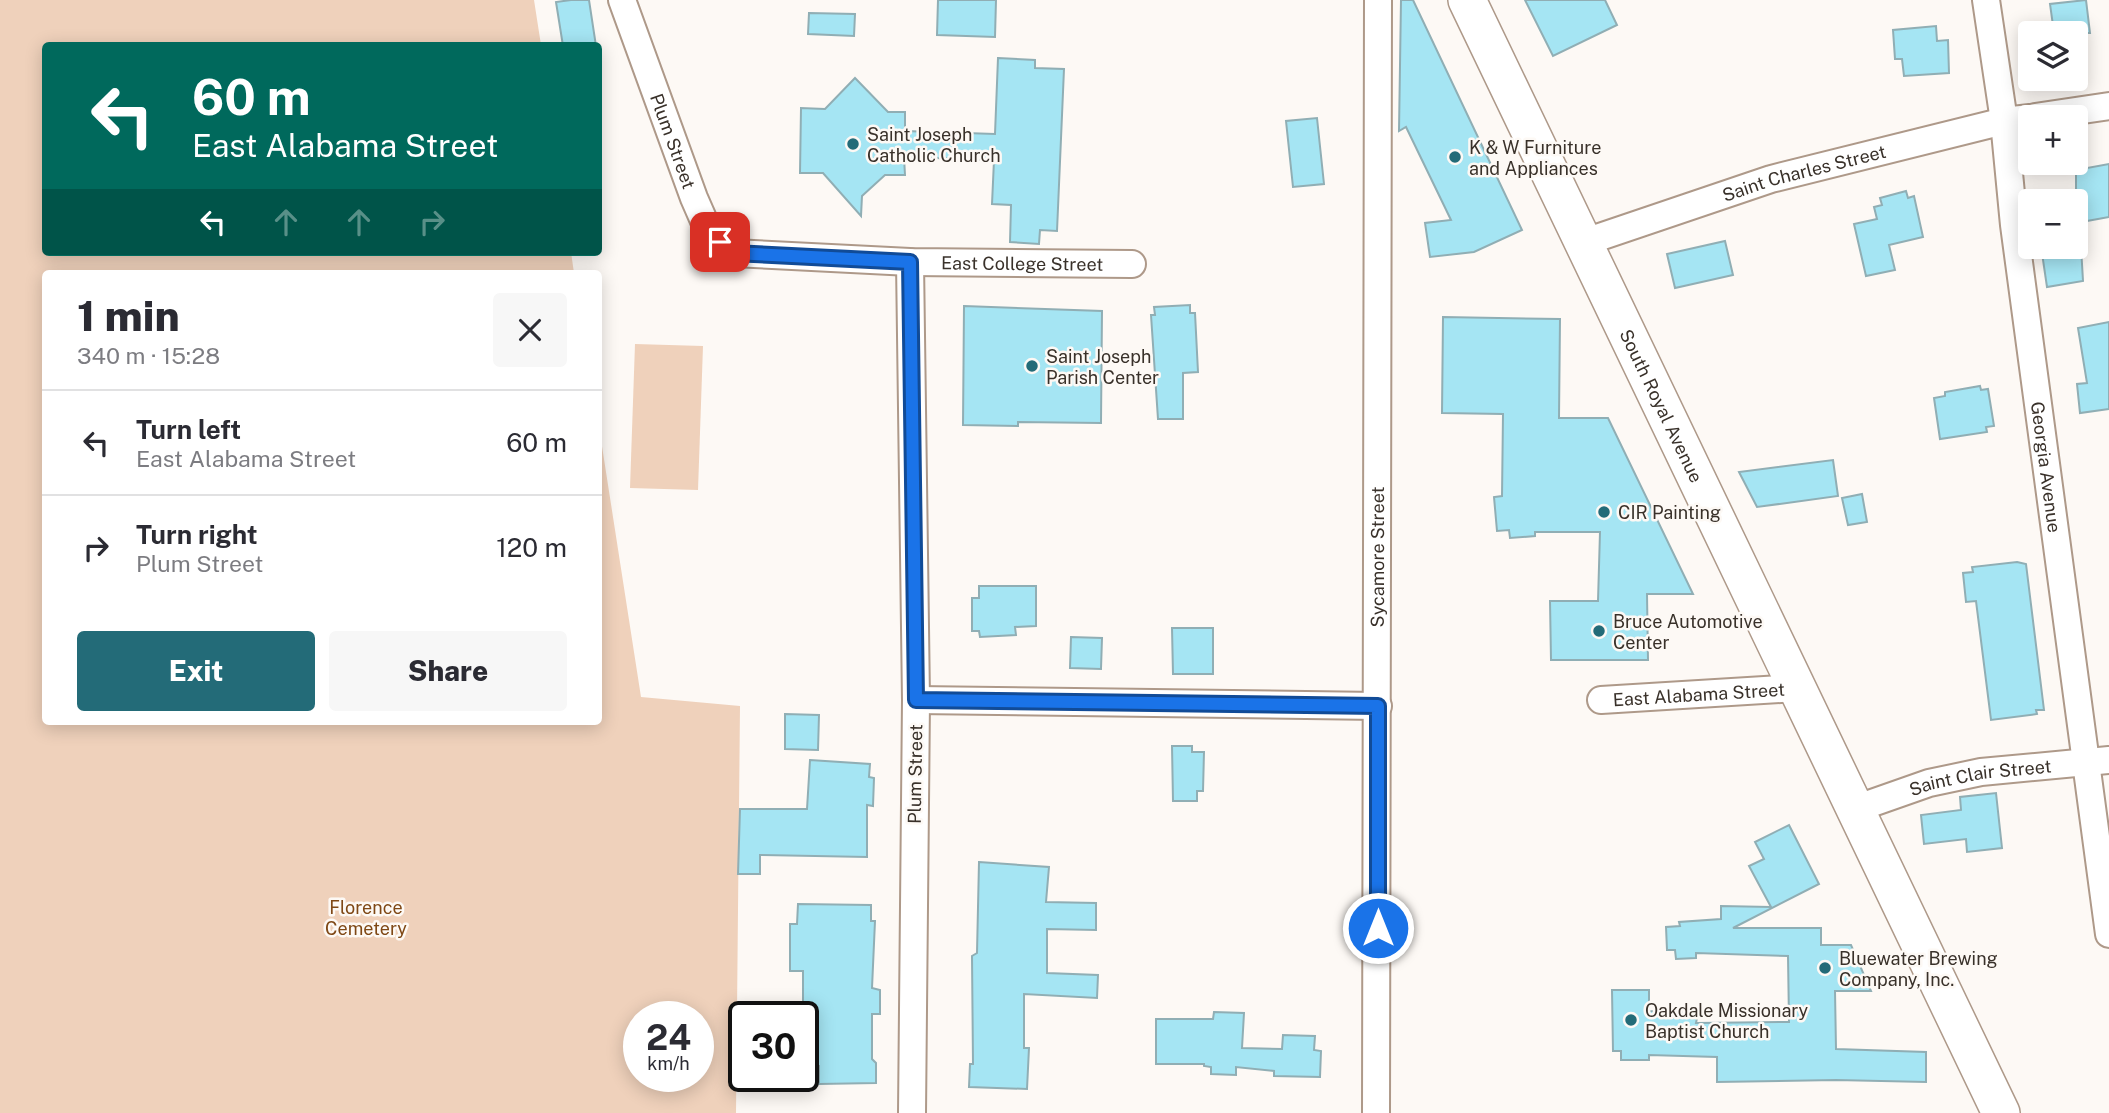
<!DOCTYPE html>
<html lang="en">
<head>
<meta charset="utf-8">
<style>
	body { margin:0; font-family:"Public Sans",sans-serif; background:#f7f7f7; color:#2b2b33; height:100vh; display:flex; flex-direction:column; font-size:26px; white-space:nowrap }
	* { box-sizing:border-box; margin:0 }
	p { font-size:23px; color:#7c7c81 }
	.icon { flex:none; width:38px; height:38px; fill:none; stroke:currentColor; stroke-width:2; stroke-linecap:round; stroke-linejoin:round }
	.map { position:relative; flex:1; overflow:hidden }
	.sheet { position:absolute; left:42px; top:270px; width:560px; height:455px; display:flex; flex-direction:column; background:#fff; border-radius:7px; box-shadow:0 4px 18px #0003 }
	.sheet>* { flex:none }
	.top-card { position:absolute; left:42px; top:42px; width:560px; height:214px; border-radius:7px; box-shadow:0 4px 18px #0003; background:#00695c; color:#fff; overflow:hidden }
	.fabs { position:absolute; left:2018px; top:21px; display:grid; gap:14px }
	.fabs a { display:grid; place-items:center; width:70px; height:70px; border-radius:7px; background:#fff; box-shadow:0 4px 18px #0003; font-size:35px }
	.speed { position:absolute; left:623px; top:1001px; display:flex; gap:14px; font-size:35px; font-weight:700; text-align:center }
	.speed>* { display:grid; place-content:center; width:91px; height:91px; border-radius:50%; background:#fff; box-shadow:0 4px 18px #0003; line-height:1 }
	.speed small { font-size:18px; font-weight:400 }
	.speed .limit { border:4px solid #111; border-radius:10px; background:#fff; color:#111 }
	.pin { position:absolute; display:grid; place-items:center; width:60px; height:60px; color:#fff; margin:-30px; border-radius:14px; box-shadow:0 4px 10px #0006 }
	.me { position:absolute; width:77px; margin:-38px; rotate:0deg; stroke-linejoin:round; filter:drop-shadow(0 0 5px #0008) }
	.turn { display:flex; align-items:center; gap:24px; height:147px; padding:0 35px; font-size:32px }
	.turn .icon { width:91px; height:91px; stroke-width:2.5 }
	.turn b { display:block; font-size:49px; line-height:60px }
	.lanes { display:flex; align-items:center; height:66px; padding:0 35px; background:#0003; justify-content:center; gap:35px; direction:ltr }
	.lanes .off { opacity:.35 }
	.round { display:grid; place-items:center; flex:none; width:74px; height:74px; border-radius:7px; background:#f7f7f7 }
	.overview { display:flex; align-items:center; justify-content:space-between; height:119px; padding:0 35px }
	h1 { font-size:42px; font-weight:800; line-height:52px }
	.action { display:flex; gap:14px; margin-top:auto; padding:14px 35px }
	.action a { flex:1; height:80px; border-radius:7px; background:#236b78; color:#fff; font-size:28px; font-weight:800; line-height:80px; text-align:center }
	.action a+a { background:#f7f7f7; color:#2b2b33 }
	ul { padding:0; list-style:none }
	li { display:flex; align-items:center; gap:21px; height:105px; padding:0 35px; border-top:2px solid #e1e1e2 }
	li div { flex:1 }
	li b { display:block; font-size:26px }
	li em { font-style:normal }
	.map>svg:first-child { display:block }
</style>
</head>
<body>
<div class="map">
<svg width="2109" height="1113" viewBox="0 0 2109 1113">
	<rect width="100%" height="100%" fill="#fdf9f5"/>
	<!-- green -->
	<g fill="#efd1bb" fill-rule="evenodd">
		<path d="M 0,0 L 534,0 L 541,45 L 46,46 L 46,252 L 571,252 L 574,273 L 46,273 L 46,721 L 598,721 L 599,427 L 641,697 L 740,706 L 736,1113 L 0,1113 ZM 639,1017 L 698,1017 L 698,1076 L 639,1076 Z"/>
		<polygon points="635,344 703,346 698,490 630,488"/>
	</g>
	<!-- building -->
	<g fill="#a5e5f3" stroke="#90aeb4" stroke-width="2">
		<polygon points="571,0 589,0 596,46 563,46 556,2"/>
		<polygon points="938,0 996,0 995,37 937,35"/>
		<polygon points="1401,0 1413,0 1522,230 1474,252 1430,257 1425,223 1451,220 1406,127 1399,131"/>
		<polygon points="1525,0 1605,0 1617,25 1553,56"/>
		<polygon points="2086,0 2090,33 2054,33 2050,4"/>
		<polygon points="809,13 855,14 854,36 808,34"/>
		<polygon points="1936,26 1937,41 1948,40 1949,73 1904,76 1902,59 1895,59 1893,30"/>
		<polygon points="998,58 1035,60 1035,68 1064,69 1057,231 1040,230 1039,244 1010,242 1011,205 992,204 994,160 904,157 905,175 885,175 862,196 861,216 823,173 800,173 801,108 825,109 855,78 888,112 905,112 905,131 995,134"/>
		<polygon points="1317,118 1324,184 1293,187 1286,121"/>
		<polygon points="2109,164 2109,217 2076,223 2076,170"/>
		<polygon points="1906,191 1908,198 1914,196 1923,237 1889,245 1895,270 1866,276 1854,224 1877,219 1874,207 1882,205 1880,198"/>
		<polygon points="1725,241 1733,275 1675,288 1667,254"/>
		<polygon points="2047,247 2081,247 2083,281 2047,287 2042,253 2048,252"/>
		<polygon points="1190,305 1190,313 1195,313 1198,372 1183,373 1183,419 1158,419 1151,315 1155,315 1154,307"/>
		<polygon points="964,306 1102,311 1101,423 1018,422 1018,426 963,425"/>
		<polygon points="1443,317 1560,319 1559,418 1608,418 1693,594 1647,594 1648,660 1551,660 1550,601 1598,601 1600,532 1535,532 1535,536 1510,538 1509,530 1497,531 1494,497 1502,496 1503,414 1442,413"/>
		<polygon points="2109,322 2109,409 2080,413 2077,384 2087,383 2078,328"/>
		<polygon points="1980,386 1981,390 1988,389 1994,426 1986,427 1987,432 1940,439 1934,398 1945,396 1945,392"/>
		<polygon points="1833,460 1838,496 1757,507 1739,472"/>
		<polygon points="1862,494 1867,522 1848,525 1842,498"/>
		<polygon points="2017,562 2026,564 2044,710 2036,710 2037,714 1991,720 1976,601 1966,602 1963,573 1973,572 1972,567"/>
		<polygon points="979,586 1036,586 1036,626 1015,627 1016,635 980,637 979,631 972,631 972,598 979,598"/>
		<polygon points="1172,628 1213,628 1213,674 1173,674"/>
		<polygon points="1071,637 1102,638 1101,669 1070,668"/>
		<polygon points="785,714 819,715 818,750 785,749"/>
		<polygon points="1172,746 1192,746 1192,752 1204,752 1203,791 1197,791 1197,801 1173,801"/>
		<polygon points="810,760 870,764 869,777 874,778 873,806 867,805 867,857 760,855 760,874 738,874 740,809 807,809"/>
		<polygon points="1996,793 2002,848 1967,852 1966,839 1924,844 1921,815 1961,810 1960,797"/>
		<polygon points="1789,825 1819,884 1733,928 1821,928 1821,945 1851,945 1871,991 1835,991 1836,1049 1926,1052 1926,1082 1836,1080 1717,1082 1717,1057 1649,1055 1649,1060 1621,1060 1621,1051 1613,1051 1612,990 1649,990 1649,1011 1691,1012 1691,1018 1697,1018 1696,1023 1789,1022 1788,956 1696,953 1696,958 1676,959 1675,950 1667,950 1666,927 1680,926 1679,922 1721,919 1721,906 1771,907 1749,866 1764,859 1755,842"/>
		<polygon points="979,862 1049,867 1046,902 1096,903 1096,930 1047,929 1047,973 1098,975 1097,998 1024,994 1024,1048 1029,1048 1027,1089 969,1087 970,1064 973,1064 972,956 977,953"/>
		<polygon points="798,904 871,905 871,921 875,921 872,988 880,990 880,1014 872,1014 872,1059 876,1063 876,1083 819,1084 819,1066 803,1067 803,971 790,971 790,924 797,924"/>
		<polygon points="1214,1012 1244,1013 1242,1048 1282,1049 1283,1035 1315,1036 1314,1050 1321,1051 1320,1077 1274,1076 1274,1071 1236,1067 1236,1075 1211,1074 1211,1067 1204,1066 1204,1064 1156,1064 1156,1019 1213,1019"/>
	</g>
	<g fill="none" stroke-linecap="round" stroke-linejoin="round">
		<!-- street casing -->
		<g stroke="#ae9989" stroke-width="30">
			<g id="street">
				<path id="s1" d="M 622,0 L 694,198 L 708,230 L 733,253 L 910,262 L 1132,264"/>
				<path id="s2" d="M 1986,0 L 2004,121 L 2014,225 L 2109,934"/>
				<polyline points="2035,117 2109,106"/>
				<path id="s3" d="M 1582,243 L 1771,179 L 2004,121 L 2030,118"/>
				<polyline points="910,262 916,700 912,1113"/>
				<polyline points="916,700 1378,706"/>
				<path id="s4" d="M 1601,700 L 1796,688"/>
				<path id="s5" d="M 1855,809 L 1929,783 L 1981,772 L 2109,760"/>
				<path id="s6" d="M 1376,1113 L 1378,0"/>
			</g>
		</g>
		<!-- secondary casing -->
		<g stroke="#ae9989" stroke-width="40">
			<g id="secondary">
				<path id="s7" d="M 1467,0 L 2001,1113"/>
			</g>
		</g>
		<!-- street -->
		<use href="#street" stroke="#fff" stroke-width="26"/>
		<!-- secondary -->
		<use href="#secondary" stroke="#fff" stroke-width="37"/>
	</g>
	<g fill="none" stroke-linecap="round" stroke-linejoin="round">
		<!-- route casing -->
		<g stroke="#114b97" stroke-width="18">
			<polyline id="route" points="720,242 733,253 910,262 916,700 1378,706 1378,928"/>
		</g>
		<!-- route -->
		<use href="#route" stroke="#1a73e8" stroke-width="12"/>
	</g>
	<!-- markers -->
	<g fill="#236b78" stroke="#fdf9f5" stroke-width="2.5">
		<circle cx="853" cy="144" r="7"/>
		<circle cx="1455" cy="157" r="7"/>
		<circle cx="1032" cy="366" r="7"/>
		<circle cx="1604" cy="512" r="7"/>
		<circle cx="1599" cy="631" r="7"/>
		<circle cx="1825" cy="968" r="7"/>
		<circle cx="1631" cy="1020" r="7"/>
	</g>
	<g text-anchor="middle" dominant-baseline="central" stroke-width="5" stroke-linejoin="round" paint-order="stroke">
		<!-- poi labels -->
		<g font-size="18" fill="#39312a" stroke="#fdf9f5" text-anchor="start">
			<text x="867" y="134">Saint Joseph<tspan x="867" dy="21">Catholic Church</tspan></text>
			<text x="1469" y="147">K &amp; W Furniture<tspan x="1469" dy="21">and Appliances</tspan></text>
			<text x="1046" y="356">Saint Joseph<tspan x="1046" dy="21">Parish Center</tspan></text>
			<text x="1618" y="512">CIR Painting</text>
			<text x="1613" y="621">Bruce Automotive<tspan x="1613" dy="21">Center</tspan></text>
			<text x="1839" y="958">Bluewater Brewing<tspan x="1839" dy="21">Company, Inc.</tspan></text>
			<text x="1645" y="1010">Oakdale Missionary<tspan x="1645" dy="21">Baptist Church</tspan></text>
		</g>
		<!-- street labels -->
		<g font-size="18" fill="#39312a" stroke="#fdf9f5">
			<text stroke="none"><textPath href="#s1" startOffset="150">Plum Street</textPath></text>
			<text stroke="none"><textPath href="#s3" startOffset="233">Saint Charles Street</textPath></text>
			<text stroke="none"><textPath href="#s1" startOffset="569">East College Street</textPath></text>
			<text stroke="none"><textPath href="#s7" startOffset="450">South Royal Avenue</textPath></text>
			<text stroke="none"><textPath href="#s2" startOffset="471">Georgia Avenue</textPath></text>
			<text stroke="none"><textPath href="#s6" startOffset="556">Sycamore Street</textPath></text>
			<text stroke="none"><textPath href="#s4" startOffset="98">East Alabama Street</textPath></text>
			<text transform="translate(915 774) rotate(-89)">Plum Street</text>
			<text stroke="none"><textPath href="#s5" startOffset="130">Saint Clair Street</textPath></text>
		</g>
		<!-- park labels -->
		<g font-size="18" fill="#7f4815" stroke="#fdf9f5">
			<text x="366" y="907">Florence<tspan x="366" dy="21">Cemetery</tspan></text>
		</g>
	</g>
</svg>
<div class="fabs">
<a><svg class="icon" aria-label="layers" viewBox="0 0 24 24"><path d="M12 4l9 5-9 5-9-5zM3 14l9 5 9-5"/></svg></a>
<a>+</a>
<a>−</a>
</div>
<div class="speed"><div>24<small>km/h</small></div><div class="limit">30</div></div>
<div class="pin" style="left:720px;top:242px;background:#d93025"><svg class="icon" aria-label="arrive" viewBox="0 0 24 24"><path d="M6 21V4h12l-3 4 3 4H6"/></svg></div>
<svg class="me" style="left:1378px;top:928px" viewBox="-20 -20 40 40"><circle r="17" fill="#1a73e8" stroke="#fff" stroke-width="3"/><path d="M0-11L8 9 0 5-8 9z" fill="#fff"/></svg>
<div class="top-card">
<div class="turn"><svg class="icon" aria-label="left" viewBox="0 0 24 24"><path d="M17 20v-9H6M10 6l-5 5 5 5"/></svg><div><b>60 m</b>East Alabama Street</div></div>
<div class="lanes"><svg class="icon" aria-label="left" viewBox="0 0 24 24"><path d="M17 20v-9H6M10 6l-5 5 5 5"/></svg><svg class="icon off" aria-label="ahead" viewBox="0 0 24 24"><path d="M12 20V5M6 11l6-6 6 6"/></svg><svg class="icon off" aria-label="ahead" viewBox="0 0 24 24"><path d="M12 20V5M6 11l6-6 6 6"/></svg><svg class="icon off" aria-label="right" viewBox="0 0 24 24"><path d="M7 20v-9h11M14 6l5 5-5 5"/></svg></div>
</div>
<section class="sheet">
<div class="overview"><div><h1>1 min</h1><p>340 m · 15:28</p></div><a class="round"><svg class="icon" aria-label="close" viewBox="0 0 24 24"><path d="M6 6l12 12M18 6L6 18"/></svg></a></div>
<ul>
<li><svg class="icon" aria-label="left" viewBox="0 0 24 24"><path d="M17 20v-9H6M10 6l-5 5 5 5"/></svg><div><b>Turn left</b><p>East Alabama Street</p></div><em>60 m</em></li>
<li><svg class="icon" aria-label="right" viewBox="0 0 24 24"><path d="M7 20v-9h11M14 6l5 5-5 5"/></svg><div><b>Turn right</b><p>Plum Street</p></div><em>120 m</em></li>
</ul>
<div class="action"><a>Exit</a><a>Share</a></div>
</section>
</div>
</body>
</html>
